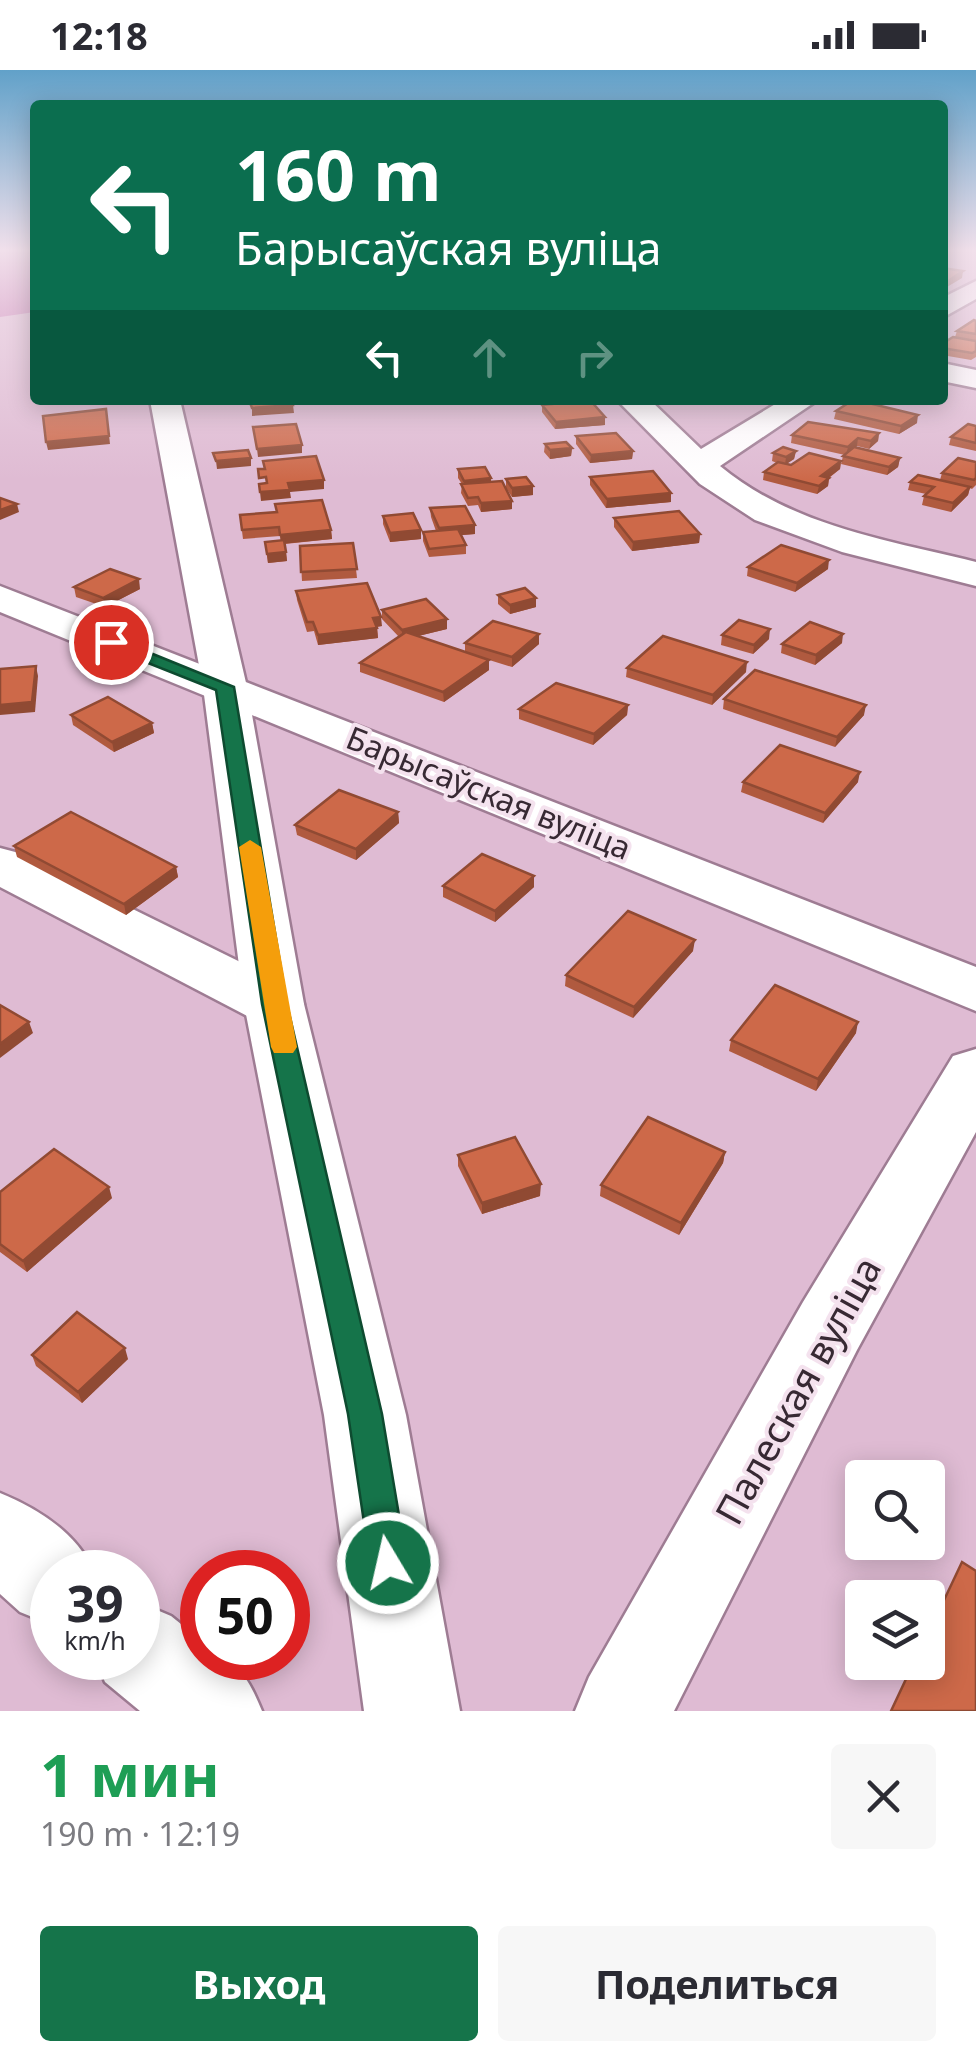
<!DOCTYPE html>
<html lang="ru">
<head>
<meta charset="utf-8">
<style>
	body { margin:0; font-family:"Noto Sans",sans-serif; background:#f7f7f7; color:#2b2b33; height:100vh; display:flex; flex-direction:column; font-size:38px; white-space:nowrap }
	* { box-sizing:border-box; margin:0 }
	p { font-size:32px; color:#7c7c81 }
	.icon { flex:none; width:55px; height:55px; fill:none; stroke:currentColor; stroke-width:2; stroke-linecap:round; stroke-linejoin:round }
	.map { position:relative; height:1641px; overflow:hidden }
	.sheet { display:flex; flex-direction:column; background:#fff; flex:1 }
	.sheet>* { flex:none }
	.guide { position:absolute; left:30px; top:30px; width:918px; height:305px; border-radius:10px; box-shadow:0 5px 25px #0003; background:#0b6e4f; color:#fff; overflow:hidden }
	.buttons { position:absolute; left:845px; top:1390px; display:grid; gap:20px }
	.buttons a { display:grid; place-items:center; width:100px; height:100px; border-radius:10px; background:#fff; box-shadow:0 5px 25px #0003; font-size:50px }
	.speed { position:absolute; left:30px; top:1480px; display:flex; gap:20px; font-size:50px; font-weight:700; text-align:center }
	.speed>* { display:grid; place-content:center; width:130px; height:130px; border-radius:50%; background:#fff; box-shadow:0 5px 25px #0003; line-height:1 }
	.speed small { font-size:25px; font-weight:400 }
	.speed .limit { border:15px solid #d22; background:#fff; color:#111 }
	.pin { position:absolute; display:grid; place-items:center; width:85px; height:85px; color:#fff; margin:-42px; border:5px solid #fff; border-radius:50%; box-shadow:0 2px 10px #0007 }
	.me { position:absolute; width:110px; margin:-55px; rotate:351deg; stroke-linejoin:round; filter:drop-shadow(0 0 8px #0008) }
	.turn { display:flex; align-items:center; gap:35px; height:210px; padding:0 40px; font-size:45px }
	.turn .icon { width:130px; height:130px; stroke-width:2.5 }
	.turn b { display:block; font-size:70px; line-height:85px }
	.lanes { display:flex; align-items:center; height:95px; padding:0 40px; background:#0003; justify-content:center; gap:50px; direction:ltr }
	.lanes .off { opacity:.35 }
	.round { display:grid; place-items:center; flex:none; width:105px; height:105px; border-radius:10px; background:#f7f7f7 }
	.overview { display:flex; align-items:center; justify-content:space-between; height:170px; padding:0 40px }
	h1 { font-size:60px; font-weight:700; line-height:75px; color:#1e9e55 }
	.cta { display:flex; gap:20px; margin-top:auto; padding:20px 40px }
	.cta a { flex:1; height:115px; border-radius:10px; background:#15744a; color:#fff; font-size:40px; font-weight:700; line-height:115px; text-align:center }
	.cta a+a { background:#f7f7f7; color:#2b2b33 }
	.status { display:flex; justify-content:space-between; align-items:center; height:70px; padding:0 50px; background:#fff; direction:ltr }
	.status svg { height:28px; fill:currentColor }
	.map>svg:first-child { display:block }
</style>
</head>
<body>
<div class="status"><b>12:18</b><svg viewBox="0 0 49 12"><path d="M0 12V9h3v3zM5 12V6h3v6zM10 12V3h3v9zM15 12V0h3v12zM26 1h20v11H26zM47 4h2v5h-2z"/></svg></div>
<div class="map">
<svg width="976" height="1641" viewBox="0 0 976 1641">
	<rect width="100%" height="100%" fill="#dfbbd3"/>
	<!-- forest -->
	<polygon fill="#c46dac" points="0,181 35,181 35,242 0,247"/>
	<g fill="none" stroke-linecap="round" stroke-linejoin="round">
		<!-- minor casing -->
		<g stroke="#9e7c93" stroke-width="5">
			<g id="minor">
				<polygon points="976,211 976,229 942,248 942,228"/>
				<polygon points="942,293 976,300 976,318 942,311"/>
				<path d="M 617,330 L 650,330 L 701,379 L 782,330 L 818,330 L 720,396 C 792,456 888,470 976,492 L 976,516 L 842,482 L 755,450 L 700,414 Z"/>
				<polygon points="0,516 976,897 976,941 0,542"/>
				<polygon points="0,778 19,783 295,919 304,934 295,949 274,955 253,949 0,817"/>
				<polygon points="976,979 976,1062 857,1280 674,1641 575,1641 589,1607 803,1232 953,986"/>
				<path d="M 0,1423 C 39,1439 77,1463 94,1502 L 52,1502 L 52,1555 L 20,1542 L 0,1524 Z"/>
				<path d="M 138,1532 L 171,1546 L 202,1571 L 202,1588 C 239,1588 249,1610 262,1641 L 140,1641 L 105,1612 L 95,1588 L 138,1588 Z"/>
			</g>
		</g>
		<!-- major casing -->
		<g stroke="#9e7c93" stroke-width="5">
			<polygon id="major" points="150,330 180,330 247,617 304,934 406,1345 460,1641 364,1641 324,1345 244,934 203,617"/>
		</g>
		<!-- minor -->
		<use href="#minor" fill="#fff" fill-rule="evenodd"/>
		<!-- major -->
		<use href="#major" fill="#fff" fill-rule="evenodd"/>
	</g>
	<!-- wall -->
	<g fill="#b05a3f">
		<polygon points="976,251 976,287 971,290 942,285 942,274 955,267 957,261"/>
		<polygon points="521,330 560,330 522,332"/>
		<polygon points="542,335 605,347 605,355 555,359 542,342"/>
		<polygon points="836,341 917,353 899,364 834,349"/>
		<polygon points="976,356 976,381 949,375 951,367"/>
		<polygon points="879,363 878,371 869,379 857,376 855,378 900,388 898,397 887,405 841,394 843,386 845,385 791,373 792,365"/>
		<polygon points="576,366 633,381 632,389 590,393 576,374"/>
		<polygon points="545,374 572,378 571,386 550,389 544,382"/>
		<polygon points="796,381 794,389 786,394 791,395 841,391 840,399 829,408 828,416 817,424 763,410 764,402 777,393 772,391 773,383"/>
		<polygon points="976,392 976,415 972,419 970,418 968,425 951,442 922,435 924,426 926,424 908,420 910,412 940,410 942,403"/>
		<polygon points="458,399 491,412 512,431 512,439 481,442 478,435 468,436 461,423 462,414 458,408"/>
		<polygon points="590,407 671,432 606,438 590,415"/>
		<polygon points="506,409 533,416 533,425 512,427 506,418"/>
		<polygon points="430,438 475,464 461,465 466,475 466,484 429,487 423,471 423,462 436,461 431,447"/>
		<polygon points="240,445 331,460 332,469 285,474 287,491 268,493 265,472 281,470 280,466 243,469"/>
		<polygon points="383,446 421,469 390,472 383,454"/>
		<polygon points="614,448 700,464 699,473 632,481 614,457"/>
		<polygon points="353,473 357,508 302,511 300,476"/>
		<polygon points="748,497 828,499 795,522 747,506"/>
		<polygon points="74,517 140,519 105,537 76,527"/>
		<polygon points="296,521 382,556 377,557 378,568 318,575 314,561 307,562 297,530"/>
		<polygon points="498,525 536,528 536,537 510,544 498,534"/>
		<polygon points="382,540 447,549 447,559 418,566 465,582 465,573 539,564 539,574 512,597 486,589 489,600 444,632 360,602 360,593 399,567 382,549"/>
		<polygon points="722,565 769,569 753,584 721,575"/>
		<polygon points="842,573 815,595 781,583 782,574"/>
		<polygon points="627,598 746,602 712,635 626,607"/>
		<polygon points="724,629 864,645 835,677 723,639"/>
		<polygon points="628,635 627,645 593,675 519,649 519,639"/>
		<polygon points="71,645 152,653 154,663 114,682 73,655"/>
		<polygon points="743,712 858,712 823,753 741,722"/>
		<polygon points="398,742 399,753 356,790 297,765 295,755"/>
		<polygon points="14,776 176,797 178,807 126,845 17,787"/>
		<polygon points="443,816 534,817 495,852 443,827"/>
		<polygon points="693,881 633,948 565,916 566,905"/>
		<polygon points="856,963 816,1021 729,981 731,970"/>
		<polygon points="725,1082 723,1093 679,1165 600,1126 601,1115"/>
		<polygon points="458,1085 540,1126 482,1144 458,1096"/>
		<polygon points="0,1122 112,1128 27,1202 0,1182"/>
		<polygon points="32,1285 128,1289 82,1333 36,1296"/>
	</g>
	<!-- shaded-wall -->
	<g fill="#904a33">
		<polygon points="963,201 962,208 947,217 948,211"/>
		<polygon points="44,330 98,330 45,335"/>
		<polygon points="293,335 294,343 252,346 252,338"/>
		<polygon points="106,339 110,374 48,380 46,372"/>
		<polygon points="918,345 917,353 899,364 901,356"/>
		<polygon points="605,347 605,355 555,359 556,352"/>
		<polygon points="879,363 878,371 869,379 871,371"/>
		<polygon points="858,368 857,376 846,385 848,377"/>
		<polygon points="302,375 302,383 258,387 257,379"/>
		<polygon points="572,378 571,386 550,389 550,380"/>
		<polygon points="633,381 632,389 590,393 591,385"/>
		<polygon points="796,381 794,389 785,395 786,387"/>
		<polygon points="251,388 251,396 217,399 216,391"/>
		<polygon points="900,388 898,397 887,405 889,397"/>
		<polygon points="841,391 840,399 820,414 821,406"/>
		<polygon points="491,408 491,417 464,419 464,411"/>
		<polygon points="829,408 828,416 817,424 819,416"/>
		<polygon points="324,410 324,419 290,422 291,428 261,431 260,422 288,413"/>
		<polygon points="533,416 533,425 512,427 512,418"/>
		<polygon points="970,417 968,425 951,442 953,433"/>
		<polygon points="671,423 671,432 606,438 607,429"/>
		<polygon points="512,431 512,439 481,442 481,433"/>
		<polygon points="17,434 19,442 0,450 0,440"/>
		<polygon points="475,455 475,464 439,467 439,458"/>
		<polygon points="331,460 332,469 281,474 280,465"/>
		<polygon points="421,460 421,469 390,472 390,463"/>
		<polygon points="700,464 699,473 632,481 633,472"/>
		<polygon points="286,482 287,491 268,493 267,484"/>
		<polygon points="829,490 828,499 795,522 797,513"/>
		<polygon points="139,509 140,519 105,537 103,528"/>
		<polygon points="536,528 536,537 510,544 510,535"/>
		<polygon points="381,547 382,556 374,557 373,548"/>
		<polygon points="447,549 447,559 402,570 402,560"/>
		<polygon points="377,558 378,568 318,575 318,565"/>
		<polygon points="770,559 769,569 753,584 754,575"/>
		<polygon points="539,564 539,574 512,597 512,587"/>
		<polygon points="843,564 842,573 815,595 816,585"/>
		<polygon points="489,590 489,600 444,632 443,622"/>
		<polygon points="747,592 746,602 712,635 713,625"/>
		<polygon points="36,596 38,606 35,642 0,645 0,635"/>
		<polygon points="628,635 627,645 593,675 594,664"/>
		<polygon points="866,635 864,645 835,677 837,667"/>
		<polygon points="152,653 154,663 114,682 112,672"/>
		<polygon points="860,702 858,712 823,753 825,743"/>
		<polygon points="398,742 399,753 356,790 356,779"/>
		<polygon points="176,797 178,807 126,845 124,834"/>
		<polygon points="534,806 534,817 495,852 495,841"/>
		<polygon points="695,870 693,881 633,948 634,937"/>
		<polygon points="29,952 33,963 0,988 0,974"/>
		<polygon points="858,952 856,963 816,1021 818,1009"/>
		<polygon points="725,1082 723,1093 679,1165 681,1153"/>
		<polygon points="541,1114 540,1126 482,1144 482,1133"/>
		<polygon points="109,1117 112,1128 27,1202 23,1191"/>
		<polygon points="125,1278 128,1289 82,1333 78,1322"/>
	</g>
	<!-- building -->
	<g fill="#cd6949" stroke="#904a33" stroke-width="2.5">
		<polygon points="942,198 963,201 948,211 942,210"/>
		<polygon points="974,250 976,251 976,264 957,261"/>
		<polygon points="953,267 976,271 976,281 972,283 942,278 942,274"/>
		<polygon points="249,330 292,330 293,335 252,338"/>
		<polygon points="590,330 605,347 556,352 542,335"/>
		<polygon points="853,330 856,330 918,345 901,356 836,341"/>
		<polygon points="106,339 109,366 46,372 43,346"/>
		<polygon points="808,352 879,363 871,371 858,368 848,377 792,365"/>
		<polygon points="296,354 302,375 257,379 253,357"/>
		<polygon points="968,354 976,356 976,373 951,367"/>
		<polygon points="616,363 633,381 591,385 576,366"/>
		<polygon points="566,372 572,378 550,380 545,374"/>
		<polygon points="783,377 796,381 786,387 773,383"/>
		<polygon points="854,377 900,388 889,397 843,386"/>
		<polygon points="248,380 251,388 216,391 213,383"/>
		<polygon points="809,383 841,391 821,406 829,408 819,416 764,402 778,392 791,395"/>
		<polygon points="316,386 324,410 288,413 290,420 260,422 259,414 267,413 266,407 259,408 258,399 265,399 263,391"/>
		<polygon points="958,388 976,392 976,408 974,410 942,403"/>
		<polygon points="485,397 491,408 464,411 458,399"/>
		<polygon points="653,401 671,423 607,429 590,407"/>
		<polygon points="918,405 970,417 953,433 924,426 934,417 910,412"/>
		<polygon points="526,407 533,416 512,418 506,409"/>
		<polygon points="502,411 512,431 481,433 478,427 468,428 461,414"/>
		<polygon points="0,428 17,434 0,440"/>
		<polygon points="322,430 331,460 280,465 279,457 242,460 240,445 277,442 275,434"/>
		<polygon points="465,436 475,455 439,458 430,438"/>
		<polygon points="679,441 700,464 633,472 614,448"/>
		<polygon points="413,443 421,460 390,463 383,446"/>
		<polygon points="458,459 466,475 429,479 423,462"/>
		<polygon points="284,470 286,482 267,484 265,472"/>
		<polygon points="353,473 357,499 301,502 300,476"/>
		<polygon points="781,475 829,490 797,513 748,497"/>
		<polygon points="110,499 139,509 103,528 74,517"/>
		<polygon points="367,513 381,547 373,548 377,558 318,565 313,552 307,552 296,521"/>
		<polygon points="525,518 536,528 510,535 498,525"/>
		<polygon points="426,529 447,549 402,560 382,540"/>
		<polygon points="739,550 770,559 754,575 722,565"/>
		<polygon points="493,551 539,564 512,587 465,573"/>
		<polygon points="810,552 843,564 816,585 782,574"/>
		<polygon points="406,562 489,590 443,622 360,593"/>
		<polygon points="663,566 747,592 713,625 627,598"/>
		<polygon points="36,596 32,632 0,635 0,599"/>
		<polygon points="755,600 866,635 837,667 724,629"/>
		<polygon points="556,613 628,635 594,664 519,639"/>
		<polygon points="108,627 152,653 112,672 71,645"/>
		<polygon points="780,675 860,702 825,743 743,712"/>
		<polygon points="339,720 398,742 356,779 295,755"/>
		<polygon points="71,742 176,797 124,834 14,776"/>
		<polygon points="482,784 534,806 495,841 443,816"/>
		<polygon points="628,841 695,870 634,937 566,905"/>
		<polygon points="775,915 858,952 818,1009 731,970"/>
		<polygon points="0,935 29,952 0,974"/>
		<polygon points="648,1047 725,1082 681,1153 601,1115"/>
		<polygon points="515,1067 541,1114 482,1133 458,1085"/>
		<polygon points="54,1079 109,1117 23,1191 0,1174 0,1122"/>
		<polygon points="77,1242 125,1278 78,1322 32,1285"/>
		<polygon points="962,1492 976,1501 976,1641 891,1641 914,1592 928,1592 928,1564"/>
	</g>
	<!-- sky -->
	<linearGradient id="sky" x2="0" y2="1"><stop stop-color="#61a1c9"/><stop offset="0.44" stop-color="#f1e0eb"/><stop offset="1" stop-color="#f1e0eb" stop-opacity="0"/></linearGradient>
	<rect width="976" height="410" fill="url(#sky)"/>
	<!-- route -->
	<polygon fill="#15744a" stroke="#0e4b30" stroke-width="2.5" points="111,567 234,617 287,934 382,1344 407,1493 401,1506 388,1511 376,1506 370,1493 348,1344 262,934 216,620 105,576 105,569"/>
	<!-- slow -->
	<polygon fill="#f59e0b" points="250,770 261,777 297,977 293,983 274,983 271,977 239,777"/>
	<g text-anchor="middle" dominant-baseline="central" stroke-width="8" stroke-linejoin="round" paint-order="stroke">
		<!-- street labels -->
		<g font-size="32" fill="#372933" stroke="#f4e2ee">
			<text transform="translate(489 722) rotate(22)">Барысаўская вуліца</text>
		</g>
		<!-- near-street labels -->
		<g font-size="38" fill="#372933" stroke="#f4e2ee">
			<text transform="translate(797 1320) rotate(-61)">Палеская вуліца</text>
		</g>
	</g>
</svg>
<div class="buttons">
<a><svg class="icon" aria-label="search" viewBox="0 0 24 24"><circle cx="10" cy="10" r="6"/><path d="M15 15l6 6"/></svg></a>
<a><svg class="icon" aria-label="layers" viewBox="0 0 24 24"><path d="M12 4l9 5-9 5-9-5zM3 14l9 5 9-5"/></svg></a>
</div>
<div class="speed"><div>39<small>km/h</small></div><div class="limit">50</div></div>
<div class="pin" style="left:111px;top:572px;background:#d93025"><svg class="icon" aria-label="arrive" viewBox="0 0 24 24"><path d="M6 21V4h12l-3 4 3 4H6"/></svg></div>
<svg class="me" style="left:388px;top:1493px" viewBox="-20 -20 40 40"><circle r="17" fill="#15744a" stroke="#fff" stroke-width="3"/><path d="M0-11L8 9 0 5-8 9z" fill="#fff"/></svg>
<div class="guide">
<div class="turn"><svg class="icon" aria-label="left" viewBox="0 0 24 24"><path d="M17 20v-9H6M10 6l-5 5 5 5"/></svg><div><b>160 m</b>Барысаўская вуліца</div></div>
<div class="lanes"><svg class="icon" aria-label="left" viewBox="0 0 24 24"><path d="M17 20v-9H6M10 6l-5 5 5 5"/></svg><svg class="icon off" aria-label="ahead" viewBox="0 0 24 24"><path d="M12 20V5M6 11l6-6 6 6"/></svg><svg class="icon off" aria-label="right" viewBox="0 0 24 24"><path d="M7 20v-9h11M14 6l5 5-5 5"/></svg></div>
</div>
</div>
<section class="sheet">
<div class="overview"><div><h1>1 мин</h1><p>190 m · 12:19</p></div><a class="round"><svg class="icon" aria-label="close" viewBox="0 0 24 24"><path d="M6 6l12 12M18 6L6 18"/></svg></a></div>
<div class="cta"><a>Выход</a><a>Поделиться</a></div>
</section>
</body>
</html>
